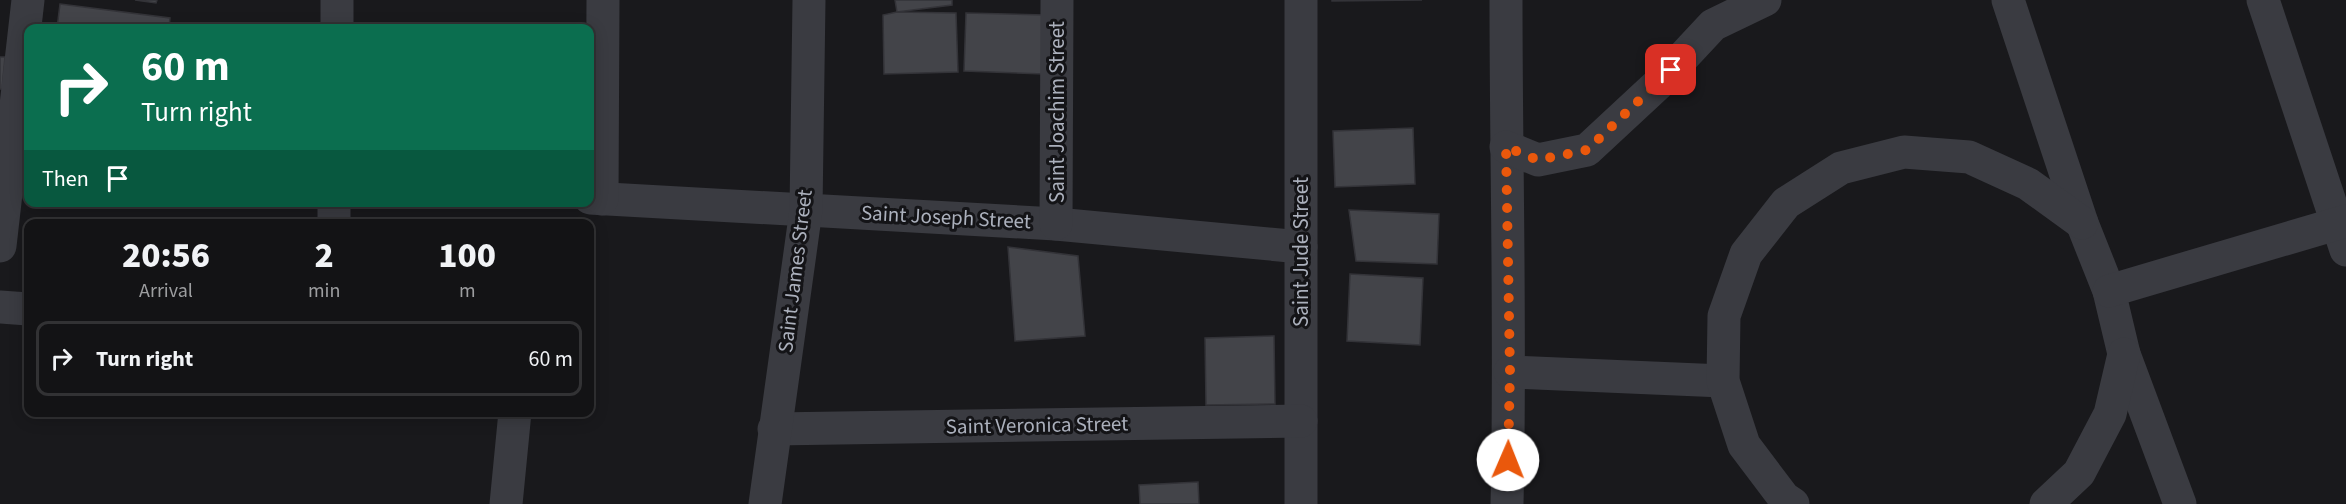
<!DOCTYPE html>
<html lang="en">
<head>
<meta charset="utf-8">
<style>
	body { margin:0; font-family:"Source Sans 3",sans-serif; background:#202022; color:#f1f3f6; height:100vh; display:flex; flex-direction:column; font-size:22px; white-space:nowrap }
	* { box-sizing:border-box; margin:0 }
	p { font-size:20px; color:#9d9ea0 }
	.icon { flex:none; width:33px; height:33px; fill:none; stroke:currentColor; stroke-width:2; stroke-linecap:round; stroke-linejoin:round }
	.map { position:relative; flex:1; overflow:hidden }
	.side { position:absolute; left:24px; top:219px; width:570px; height:198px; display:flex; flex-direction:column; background:#131315; border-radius:12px; box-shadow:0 3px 15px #0003,0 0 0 2px #323234 }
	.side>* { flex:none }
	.top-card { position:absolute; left:24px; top:24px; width:570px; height:183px; border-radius:12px; box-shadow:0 3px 15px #0003,0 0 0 2px #323234; background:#0b6e4f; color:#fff; overflow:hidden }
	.pin { position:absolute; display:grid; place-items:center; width:51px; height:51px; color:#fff; margin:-26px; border-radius:12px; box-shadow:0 3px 9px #0006 }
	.me { position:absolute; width:66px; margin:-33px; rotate:1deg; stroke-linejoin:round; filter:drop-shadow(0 0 4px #0008) }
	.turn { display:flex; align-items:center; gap:21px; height:126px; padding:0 18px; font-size:27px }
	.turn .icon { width:78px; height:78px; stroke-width:2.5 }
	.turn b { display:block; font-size:42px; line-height:51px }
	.then { display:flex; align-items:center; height:57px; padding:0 18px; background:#0003; gap:12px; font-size:22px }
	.eta { display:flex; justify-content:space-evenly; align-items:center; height:102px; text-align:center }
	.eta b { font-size:36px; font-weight:800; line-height:42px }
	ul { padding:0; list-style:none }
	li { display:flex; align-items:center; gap:18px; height:75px; margin:0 12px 9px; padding:0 6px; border:3px solid #323234; border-radius:12px }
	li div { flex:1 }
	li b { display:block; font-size:22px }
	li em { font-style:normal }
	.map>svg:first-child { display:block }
</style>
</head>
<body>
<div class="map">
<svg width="2346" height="504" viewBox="0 0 2346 504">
	<rect width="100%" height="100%" fill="#19191c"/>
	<!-- building -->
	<g fill="#434449" stroke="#333338" stroke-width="1.5">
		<polygon points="135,0 157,0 156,3"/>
		<polygon points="895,0 952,0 952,5 897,12"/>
		<polygon points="1332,0 1422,0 1332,1"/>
		<polygon points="60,4 170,18 169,28 57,28"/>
		<polygon points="897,12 956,13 958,72 884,74 883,15"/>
		<polygon points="966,13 1045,15 1044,74 964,71"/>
		<polygon points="0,57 5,57 2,89 0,89"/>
		<polygon points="1413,128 1415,184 1335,187 1333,131"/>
		<polygon points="1349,210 1439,214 1437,264 1356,261"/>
		<polygon points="1008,247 1078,256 1085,336 1015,341"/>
		<polygon points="1350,274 1423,278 1420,345 1347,341"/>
		<polygon points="1274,336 1275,404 1206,405 1205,338"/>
		<polygon points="1198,482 1199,504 1140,504 1139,485"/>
	</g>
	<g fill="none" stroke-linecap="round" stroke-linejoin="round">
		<!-- minor -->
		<g stroke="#3a3b41" stroke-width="33">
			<polyline points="1301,0 1301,504"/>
			<path d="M 1506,0 C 1506,168 1511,336 1507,504"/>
			<polyline points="2008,0 2082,223 2109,291 2124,354 2180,504"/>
			<polyline points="2263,0 2346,250"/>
			<polyline points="337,28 337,0"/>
			<polyline points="1506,147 1538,160 1587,150 1657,85 1713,25 1765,0"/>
			<polyline points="590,198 1056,224 1301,247"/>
			<polyline points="602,199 603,0"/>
			<polyline points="334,224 334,202"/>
			<polyline points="1056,224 1057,0"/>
			<polyline points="0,246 28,0"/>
			<polyline points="2109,291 2346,221"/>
			<polyline points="0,307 28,309"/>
			<polyline points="1510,372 1723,381"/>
			<polyline points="774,429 1301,421"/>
			<polyline points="506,504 515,412"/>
			<polyline points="765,504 806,210 809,0"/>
			<polyline points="1793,504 1784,498 1744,445 1723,381 1724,316 1746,254 1786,203 1841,168 1904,152 1969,157 2028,184 2082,223"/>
			<polyline points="2046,504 2079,473 2110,414 2124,354"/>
		</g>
	</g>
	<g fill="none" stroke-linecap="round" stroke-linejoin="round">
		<!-- route -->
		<polyline stroke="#ea580c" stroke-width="10" stroke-dasharray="0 18" points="1508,460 1510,372 1506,147 1538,160 1587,150 1671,70"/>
	</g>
	<g text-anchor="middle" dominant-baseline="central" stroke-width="6" stroke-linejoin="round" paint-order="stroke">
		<!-- street labels -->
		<g font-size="21" fill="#abb0bc" stroke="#141417">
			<text transform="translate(1057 112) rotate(-90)">Saint Joachim Street</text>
			<text transform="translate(946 217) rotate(3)">Saint Joseph Street</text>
			<text transform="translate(1301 252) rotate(-90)">Saint Jude Street</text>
			<text transform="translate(795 271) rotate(-83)">Saint James Street</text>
			<text transform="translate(1037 425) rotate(-1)">Saint Veronica Street</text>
		</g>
	</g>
</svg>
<div class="pin" style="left:1671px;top:70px;background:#d93025"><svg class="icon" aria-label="arrive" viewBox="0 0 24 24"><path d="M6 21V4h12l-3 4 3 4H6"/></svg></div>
<svg class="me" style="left:1508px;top:460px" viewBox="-20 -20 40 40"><circle r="19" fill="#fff"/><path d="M0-13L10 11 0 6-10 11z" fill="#ea580c"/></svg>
<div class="top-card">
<div class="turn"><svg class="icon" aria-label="right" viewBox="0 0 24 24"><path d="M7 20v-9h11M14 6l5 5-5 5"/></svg><div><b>60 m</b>Turn right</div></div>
<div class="then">Then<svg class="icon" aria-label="arrive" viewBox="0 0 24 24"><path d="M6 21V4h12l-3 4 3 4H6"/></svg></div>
</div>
<section class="side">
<div class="eta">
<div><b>20:56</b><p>Arrival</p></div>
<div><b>2</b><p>min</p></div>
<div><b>100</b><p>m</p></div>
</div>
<ul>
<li><svg class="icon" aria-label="right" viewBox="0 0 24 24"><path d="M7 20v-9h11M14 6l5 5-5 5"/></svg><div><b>Turn right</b></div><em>60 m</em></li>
</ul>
</section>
</div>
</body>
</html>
